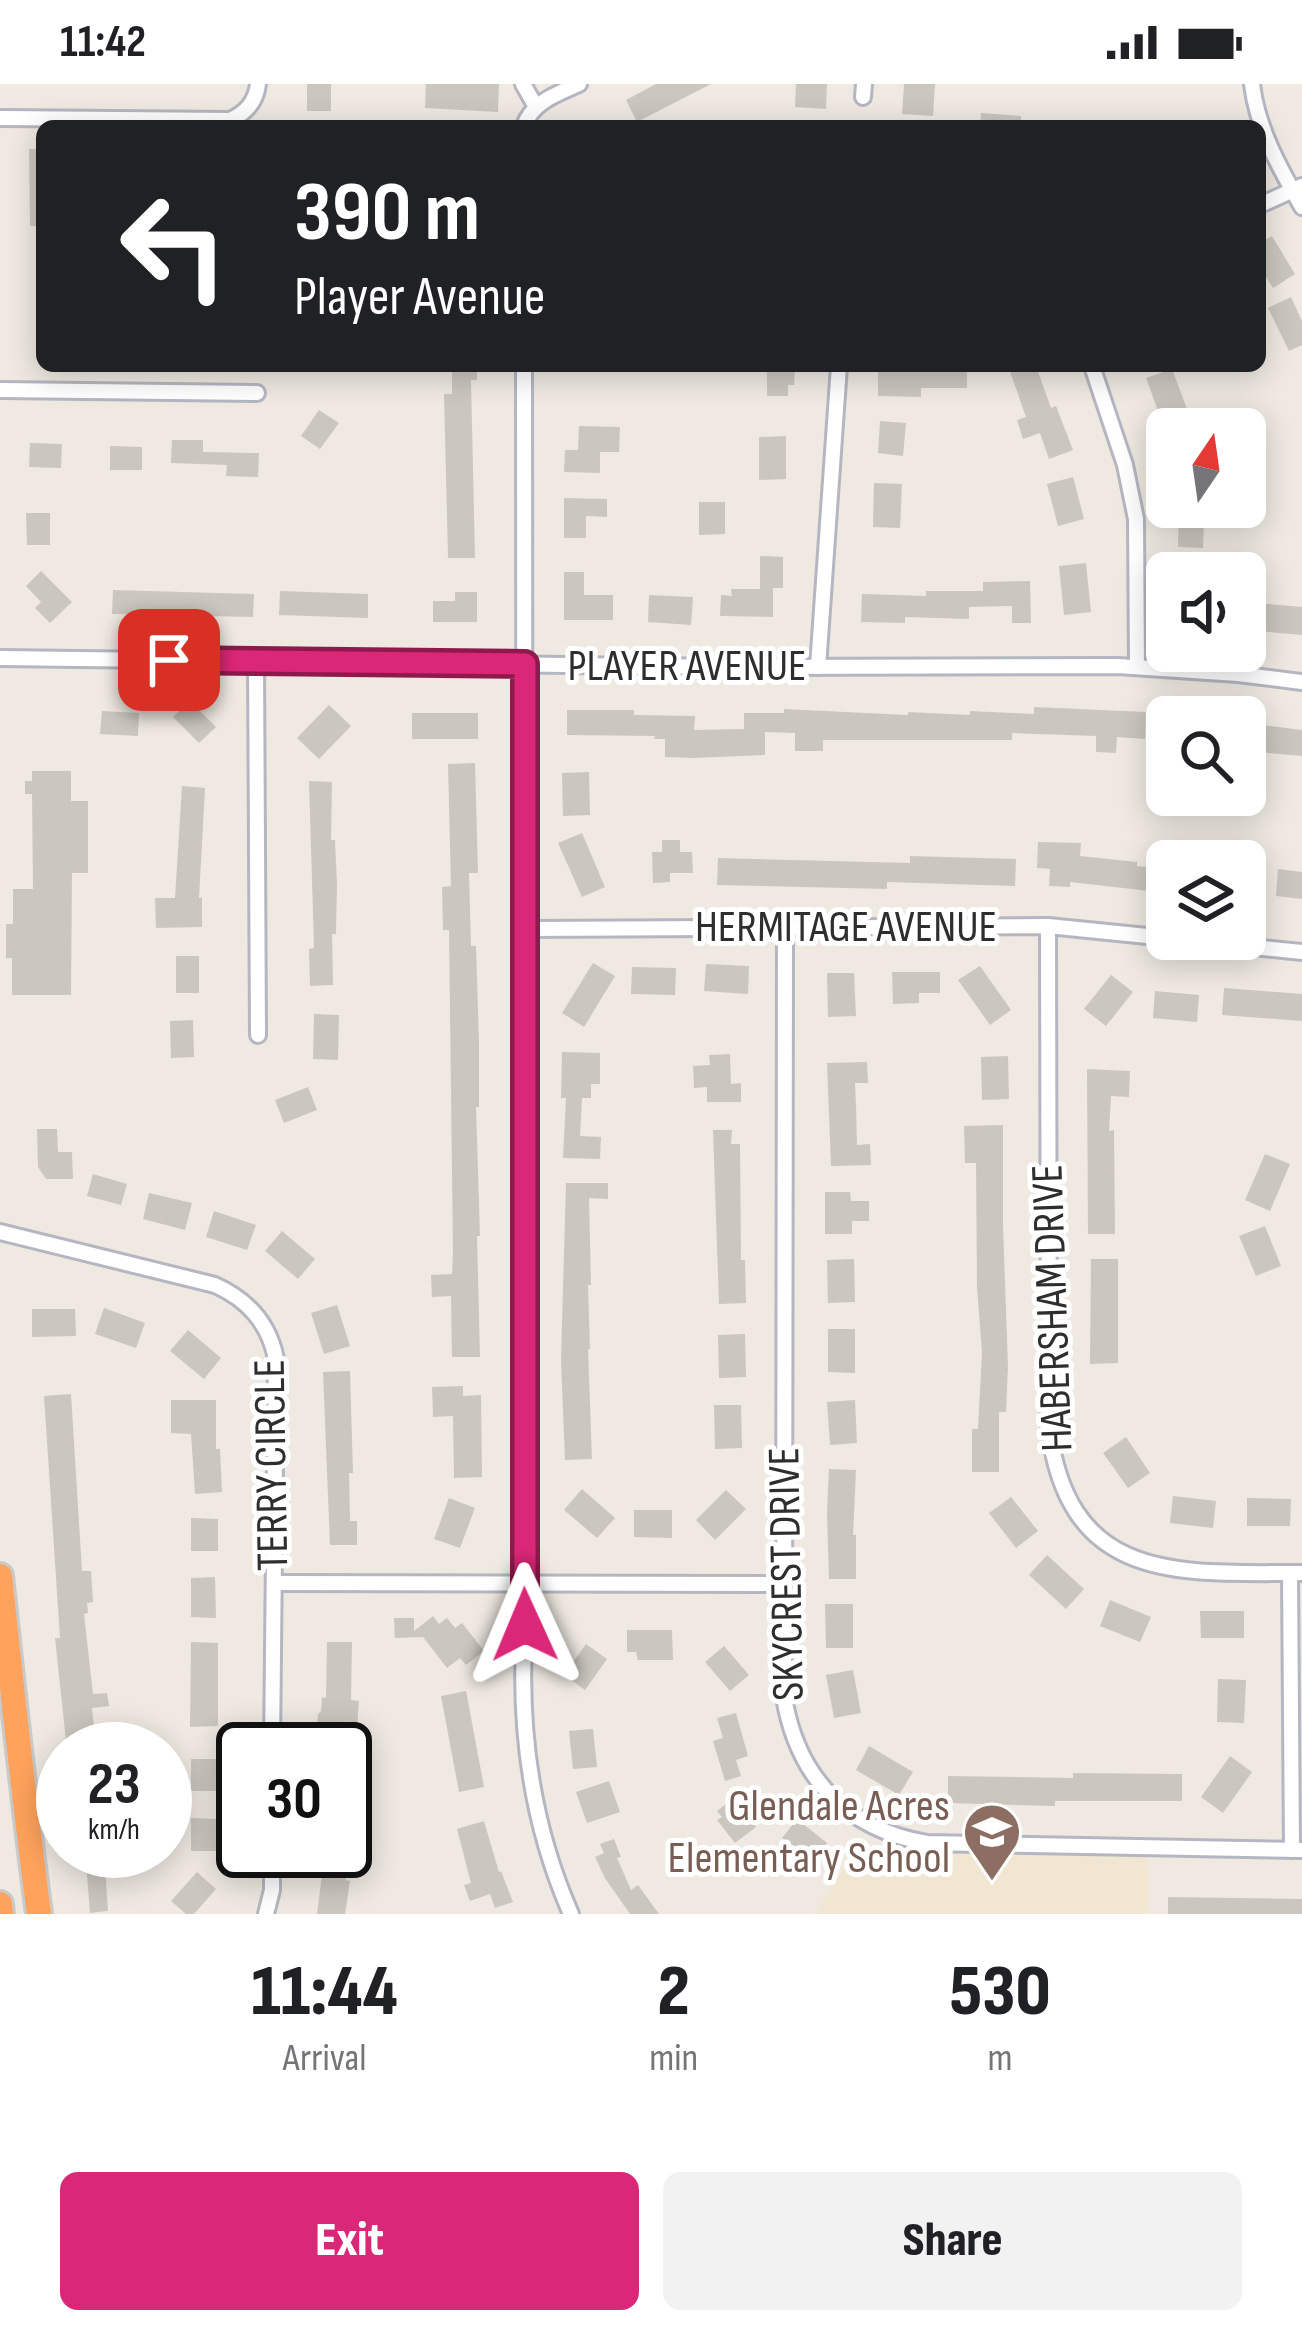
<!DOCTYPE html>
<html lang="en">
<head>
<meta charset="utf-8">
<style>
	body { margin:0; font-family:"Sofia Sans Condensed",sans-serif; background:#f2f2f2; color:#202124; height:100vh; display:flex; flex-direction:column; font-size:45px; white-space:nowrap }
	* { box-sizing:border-box; margin:0 }
	p { font-size:39px; color:#757577 }
	.icon { flex:none; width:66px; height:66px; fill:none; stroke:currentColor; stroke-width:2; stroke-linecap:round; stroke-linejoin:round }
	.map { position:relative; height:1830px; overflow:hidden }
	.details { display:flex; flex-direction:column; background:#fff; flex:1 }
	.details>* { flex:none }
	.guide { position:absolute; left:36px; top:36px; width:1230px; height:252px; border-radius:18px; box-shadow:0 6px 30px #0003; background:#202124; color:#fff; overflow:hidden }
	.needle { width:78px; rotate:13deg }
	.tools { position:absolute; left:1146px; top:324px; display:grid; gap:24px }
	.tools a { display:grid; place-items:center; width:120px; height:120px; border-radius:18px; background:#fff; box-shadow:0 6px 30px #0003; font-size:60px }
	.speed { position:absolute; left:36px; top:1638px; display:flex; gap:24px; font-size:60px; font-weight:700; text-align:center }
	.speed>* { display:grid; place-content:center; width:156px; height:156px; border-radius:50%; background:#fff; box-shadow:0 6px 30px #0003; line-height:1 }
	.speed small { font-size:30px; font-weight:400 }
	.speed .limit { border:6px solid #111; border-radius:18px; background:#fff; color:#111 }
	.pin { position:absolute; display:grid; place-items:center; width:102px; height:102px; color:#fff; margin:-51px; border-radius:24px; box-shadow:0 6px 18px #0006 }
	.me { position:absolute; width:132px; margin:-66px; rotate:359deg; stroke-linejoin:round; filter:drop-shadow(0 0 9px #0008) }
	.turn { display:flex; align-items:center; gap:42px; height:252px; padding:0 60px; font-size:54px }
	.turn .icon { width:156px; height:156px; stroke-width:2.5 }
	.turn b { display:block; font-size:84px; line-height:102px }
	.eta { display:flex; justify-content:space-evenly; align-items:center; height:204px; text-align:center }
	.eta b { font-size:72px; font-weight:800; line-height:84px }
	.action { display:flex; gap:24px; margin-top:auto; padding:24px 60px }
	.action a { flex:1; height:138px; border-radius:18px; background:#db2777; color:#fff; font-size:48px; font-weight:800; line-height:138px; text-align:center }
	.action a+a { background:#f2f2f2; color:#202124 }
	.status { display:flex; justify-content:space-between; align-items:center; height:84px; padding:0 60px; background:#fff; direction:ltr }
	.status svg { height:33px; fill:currentColor }
	.map>svg:first-child { display:block }
</style>
</head>
<body>
<div class="status"><b>11:42</b><svg viewBox="0 0 49 12"><path d="M0 12V9h3v3zM5 12V6h3v6zM10 12V3h3v9zM15 12V0h3v12zM26 1h20v11H26zM47 4h2v5h-2z"/></svg></div>
<div class="map">
<svg width="1302" height="1830" viewBox="0 0 1302 1830">
	<rect width="100%" height="100%" fill="#efe9e1"/>
	<!-- education -->
	<polygon fill="#f0e6d1" points="856,1766 1148,1767 1148,1830 815,1830"/>
	<!-- building -->
	<g fill="#cbc7bf">
		<rect x="307" y="0" width="24" height="27"/>
		<polygon points="426,0 499,0 498,28 425,24"/>
		<polygon points="656,0 711,0 637,38 626,16"/>
		<polygon points="796,0 827,0 826,25 795,23"/>
		<polygon points="904,0 935,0 933,32 902,30"/>
		<polygon points="981,29 1021,32 1021,42 980,42"/>
		<polygon points="29,65 42,65 42,142 30,142"/>
		<polygon points="1272,152 1295,190 1273,204 1260,183 1260,159"/>
		<polygon points="1291,213 1302,237 1302,261 1289,267 1268,224"/>
		<polygon points="452,282 477,282 477,296 471,296 475,474 448,474 444,310 452,310"/>
		<polygon points="767,282 795,282 794,301 788,301 788,312 767,312"/>
		<polygon points="900,282 967,282 967,304 921,304 921,313 878,312 878,284"/>
		<polygon points="1008,282 1036,282 1051,324 1056,322 1073,366 1049,375 1040,349 1023,355 1017,336 1026,333"/>
		<polygon points="1172,285 1187,325 1161,335 1146,294"/>
		<polygon points="319,326 339,339 320,365 301,352"/>
		<polygon points="880,337 906,339 903,372 878,369"/>
		<polygon points="579,342 620,343 619,368 600,368 600,389 564,388 565,366 578,366"/>
		<polygon points="786,352 786,395 759,396 759,353"/>
		<polygon points="172,356 203,356 203,368 259,369 258,393 226,392 227,381 171,379"/>
		<polygon points="30,359 62,360 61,384 29,383"/>
		<polygon points="110,362 142,363 142,386 110,386"/>
		<polygon points="1073,393 1084,435 1058,442 1047,400"/>
		<polygon points="874,399 902,400 900,444 873,443"/>
		<polygon points="564,414 607,415 607,433 586,432 586,454 564,454"/>
		<polygon points="699,418 725,418 725,450 699,451"/>
		<polygon points="1179,423 1212,423 1212,436 1204,436 1203,464 1178,463"/>
		<polygon points="26,429 50,429 50,461 27,461"/>
		<polygon points="760,472 783,473 783,504 773,504 773,533 720,532 721,511 732,512 731,505 760,505"/>
		<polygon points="1086,479 1091,528 1064,531 1059,482"/>
		<polygon points="41,487 72,518 50,539 35,524 41,518 26,502"/>
		<polygon points="564,488 584,488 584,511 613,511 613,536 564,536"/>
		<polygon points="1030,497 1031,539 1012,539 1012,522 969,523 969,535 905,533 905,539 861,538 862,510 926,512 926,507 983,507 983,498"/>
		<polygon points="113,506 254,510 253,533 112,530"/>
		<polygon points="280,507 368,510 368,534 279,531"/>
		<polygon points="455,508 477,508 477,538 433,538 433,517 455,517"/>
		<polygon points="649,511 693,513 691,541 648,538"/>
		<polygon points="1245,518 1302,523 1302,551 1245,546"/>
		<polygon points="190,617 216,643 199,659 173,633"/>
		<polygon points="329,621 351,642 319,675 297,654"/>
		<polygon points="1034,623 1146,628 1145,655 1117,653 1116,669 1096,668 1096,652 1012,649 1012,656 823,656 823,667 795,667 795,649 765,648 765,671 694,674 665,673 665,655 654,655 655,652 567,651 567,626 634,626 634,631 695,632 694,646 744,645 744,629 784,629 784,625 908,631 908,628 970,631 970,627 1034,630"/>
		<polygon points="102,627 139,629 138,652 100,650"/>
		<rect x="412" y="629" width="66" height="26"/>
		<polygon points="1245,639 1302,646 1302,672 1245,667"/>
		<polygon points="475,679 478,789 469,789 471,862 476,862 479,959 479,1023 476,1023 480,1152 477,1152 480,1273 452,1273 451,1212 432,1213 431,1191 452,1190 453,1168 449,846 443,846 442,803 451,802 448,680"/>
		<polygon points="32,687 71,687 71,717 88,717 88,789 72,789 71,911 12,911 12,874 6,874 6,840 13,840 13,805 33,805 32,710 25,710 25,697 32,697"/>
		<polygon points="589,688 590,731 563,732 562,689"/>
		<polygon points="309,697 332,698 331,756 335,756 337,801 336,850 332,850 333,901 310,902 309,865 314,864"/>
		<polygon points="182,702 205,704 199,814 202,813 202,843 156,844 155,814 175,814"/>
		<polygon points="582,749 605,803 582,813 558,759"/>
		<polygon points="662,756 680,756 680,768 692,768 693,789 670,789 670,798 653,799 652,768 662,768"/>
		<polygon points="1038,758 1081,759 1080,772 1137,778 1137,782 1167,785 1167,811 1149,809 1149,807 1070,798 1070,803 1049,802 1050,785 1037,784"/>
		<polygon points="910,772 1016,775 1015,802 887,798 887,805 717,801 718,774 910,779"/>
		<polygon points="1278,785 1302,788 1302,815 1276,812"/>
		<rect x="176" y="872" width="23" height="37"/>
		<polygon points="593,879 615,892 584,943 562,929"/>
		<polygon points="706,880 749,882 748,910 704,907"/>
		<polygon points="980,882 1011,926 990,941 958,896"/>
		<polygon points="632,883 676,884 675,911 631,910"/>
		<polygon points="892,888 940,888 940,909 919,909 919,919 893,920"/>
		<polygon points="827,889 854,889 856,932 828,933"/>
		<polygon points="1111,891 1133,908 1106,942 1084,925"/>
		<polygon points="1224,904 1302,910 1302,937 1222,931"/>
		<polygon points="1155,907 1199,911 1197,938 1153,934"/>
		<polygon points="314,930 339,931 338,976 313,975"/>
		<polygon points="193,936 194,973 171,974 170,937"/>
		<polygon points="562,968 600,969 600,1000 591,1000 591,1014 582,1014 580,1052 601,1053 600,1075 563,1074 566,1014 561,1014"/>
		<polygon points="730,970 731,1000 741,999 741,1018 707,1018 707,1003 694,1004 693,982 710,981 709,971"/>
		<polygon points="1008,972 1009,1015 982,1016 981,973"/>
		<polygon points="867,978 868,999 855,999 856,1021 857,1061 870,1060 871,1081 831,1082 827,979"/>
		<polygon points="1087,985 1130,987 1129,1013 1111,1012 1109,1047 1114,1046 1115,1150 1088,1150"/>
		<polygon points="308,1003 317,1026 284,1039 275,1016"/>
		<polygon points="1003,1041 1003,1142 1008,1283 1006,1328 999,1328 999,1388 972,1388 972,1345 978,1345 982,1268 977,1203 976,1079 965,1079 964,1042"/>
		<polygon points="37,1045 57,1045 58,1068 72,1068 73,1095 46,1095 38,1083"/>
		<polygon points="713,1046 732,1046 731,1060 740,1060 741,1176 745,1176 746,1219 719,1220"/>
		<polygon points="1265,1070 1290,1080 1270,1127 1245,1116"/>
		<polygon points="93,1090 127,1100 121,1121 87,1112"/>
		<polygon points="566,1099 608,1099 608,1115 589,1114 591,1201 588,1201 590,1265 588,1265 592,1375 565,1376 561,1276"/>
		<polygon points="825,1108 850,1108 851,1117 869,1117 869,1137 852,1137 852,1150 825,1150"/>
		<polygon points="149,1109 192,1119 185,1146 143,1135"/>
		<polygon points="214,1127 256,1141 247,1166 206,1153"/>
		<polygon points="1265,1142 1281,1182 1256,1192 1239,1152"/>
		<polygon points="282,1147 315,1175 298,1195 265,1167"/>
		<polygon points="854,1175 855,1218 828,1219 827,1176"/>
		<polygon points="1091,1175 1118,1175 1118,1279 1090,1280"/>
		<polygon points="337,1221 350,1262 324,1270 311,1229"/>
		<polygon points="104,1224 145,1239 136,1264 95,1250"/>
		<polygon points="32,1225 75,1225 76,1252 32,1253"/>
		<polygon points="828,1245 855,1245 855,1289 828,1288"/>
		<polygon points="188,1246 221,1274 204,1295 170,1267"/>
		<polygon points="745,1250 746,1293 719,1294 718,1251"/>
		<polygon points="350,1287 353,1389 349,1389 350,1437 357,1437 357,1461 330,1461 323,1288"/>
		<polygon points="463,1302 463,1312 481,1311 482,1393 454,1394 453,1332 433,1333 432,1303"/>
		<polygon points="71,1310 82,1487 91,1487 93,1518 87,1519 88,1529 84,1530 93,1610 107,1609 109,1622 92,1624 95,1654 66,1657 55,1554 60,1554 44,1312"/>
		<polygon points="171,1316 216,1316 216,1365 220,1365 222,1408 195,1410 191,1350 171,1349"/>
		<polygon points="855,1316 857,1359 830,1361 827,1318"/>
		<polygon points="714,1321 741,1321 742,1364 715,1365"/>
		<polygon points="1126,1353 1150,1389 1128,1404 1103,1369"/>
		<polygon points="829,1385 856,1386 853,1451 856,1451 856,1495 829,1495 827,1428"/>
		<polygon points="582,1405 615,1434 597,1454 564,1426"/>
		<polygon points="726,1406 746,1425 715,1456 696,1436"/>
		<polygon points="1173,1412 1216,1417 1213,1444 1170,1439"/>
		<polygon points="1011,1413 1038,1447 1016,1464 989,1429"/>
		<polygon points="449,1414 475,1424 460,1464 434,1455"/>
		<polygon points="1247,1414 1291,1415 1290,1442 1247,1442"/>
		<polygon points="634,1426 672,1426 672,1454 634,1453"/>
		<polygon points="191,1434 218,1435 218,1467 191,1467"/>
		<polygon points="1047,1471 1084,1505 1066,1525 1029,1491"/>
		<polygon points="215,1493 216,1534 191,1533 191,1494"/>
		<polygon points="1110,1516 1151,1533 1140,1558 1100,1542"/>
		<polygon points="825,1520 853,1520 853,1564 826,1564"/>
		<polygon points="1200,1527 1244,1527 1244,1554 1201,1554"/>
		<polygon points="433,1532 439,1540 447,1534 455,1544 462,1539 484,1567 466,1581 460,1574 447,1584 423,1553 395,1554 394,1534 414,1534 414,1547"/>
		<polygon points="627,1546 672,1546 673,1576 638,1576 636,1568 627,1568"/>
		<polygon points="191,1558 218,1559 218,1642 190,1643"/>
		<polygon points="327,1558 352,1558 351,1616 359,1617 356,1658 316,1655 318,1630 321,1627 322,1613 326,1614"/>
		<polygon points="586,1560 607,1575 585,1606 564,1591"/>
		<polygon points="724,1562 749,1591 730,1607 705,1578"/>
		<polygon points="853,1586 861,1629 834,1634 826,1591"/>
		<polygon points="1218,1595 1246,1596 1244,1639 1217,1638"/>
		<polygon points="466,1607 484,1703 459,1708 441,1612"/>
		<polygon points="736,1629 748,1672 736,1676 741,1692 725,1697 713,1657 723,1654 717,1634"/>
		<polygon points="593,1645 597,1683 573,1685 569,1647"/>
		<polygon points="869,1662 913,1688 899,1711 856,1686"/>
		<polygon points="1230,1672 1252,1688 1223,1729 1201,1713"/>
		<rect x="191" y="1675" width="27" height="32"/>
		<polygon points="1073,1689 1182,1690 1182,1717 1055,1717 1055,1722 948,1719 948,1692 1073,1694"/>
		<polygon points="609,1697 620,1728 587,1739 576,1708"/>
		<polygon points="734,1714 756,1743 735,1759 717,1736 722,1733 717,1727"/>
		<polygon points="191,1734 218,1735 219,1767 191,1767"/>
		<polygon points="797,1735 827,1759 813,1777 782,1754"/>
		<polygon points="484,1737 499,1788 501,1787 513,1818 495,1824 490,1810 470,1817 464,1801 471,1799 457,1745"/>
		<polygon points="614,1755 621,1773 617,1774 631,1806 638,1801 659,1830 630,1830 605,1794 595,1773 604,1769 600,1760"/>
		<polygon points="85,1767 104,1767 108,1827 90,1829"/>
		<polygon points="325,1767 347,1767 346,1796 350,1797 345,1830 317,1830"/>
		<polygon points="197,1788 216,1805 194,1830 186,1830 171,1817"/>
		<polygon points="1168,1813 1302,1815 1302,1830 1168,1830"/>
	</g>
	<g fill="none" stroke-linecap="round" stroke-linejoin="round">
		<!-- street casing -->
		<g stroke="#b4b7c1" stroke-width="20">
			<g id="street">
				<polyline points="523,0 536,23"/>
				<path d="M 1252,0 C 1257,44 1280,85 1302,123"/>
				<polyline points="863,13 864,0"/>
				<path d="M 0,34 L 230,36 C 246,29 256,18 258,0"/>
				<path d="M 524,42 C 532,18 557,10 579,0"/>
				<polyline points="1260,121 1302,102"/>
				<path d="M 524,282 L 525,1541 C 518,1641 530,1737 571,1830"/>
				<polyline points="1092,282 1125,381 1136,435 1137,583"/>
				<polyline points="0,306 257,309"/>
				<polyline points="0,574 728,583 1118,582 1238,590 1302,598"/>
				<polyline points="256,577 258,951"/>
				<polyline points="818,583 839,282"/>
				<path d="M 1048,842 L 1049,1345 C 1069,1500 1179,1489 1302,1489"/>
				<path d="M 785,843 L 784,1613 C 797,1693 846,1745 927,1759 L 1302,1766"/>
				<polyline points="525,845 1048,842 1167,854"/>
				<polyline points="1173,855 1302,868"/>
				<path d="M 0,1148 L 215,1201 C 248,1216 269,1239 276,1275 L 272,1665"/>
				<polyline points="1290,1489 1292,1766"/>
				<polyline points="274,1499 784,1500"/>
				<polyline points="266,1830 272,1806 272,1767"/>
			</g>
		</g>
		<!-- highway casing -->
		<g stroke="#c9c9c9" stroke-width="30">
			<g id="highway">
				<path d="M 0,1492 C 12,1605 24,1717 39,1830"/>
				<polyline points="0,1820 1,1830"/>
			</g>
		</g>
		<!-- street -->
		<use href="#street" stroke="#fff" stroke-width="14"/>
		<!-- highway -->
		<use href="#highway" stroke="#ffa35c" stroke-width="24"/>
	</g>
	<g fill="none" stroke-linecap="round" stroke-linejoin="round">
		<!-- route casing -->
		<g stroke="#8e194d" stroke-width="30">
			<polyline id="route" points="169,576 525,580 525,1541"/>
		</g>
		<!-- route -->
		<use href="#route" stroke="#db2777" stroke-width="21"/>
	</g>
	<!-- icons -->
	<defs>
		<g id="school-pin" transform="scale(3)"><path d="M0 17L-7.5 6A9.5 9.5 0 1 1 7.5 6Z" fill="#8d6e63" stroke="#fff"/><path d="M0-5L7-2L0 1L-7-2ZM-4 1L0 2.5L4 1V4Q0 6-4 4Z" fill="#fff"/></g>
	</defs>
	<g fill-rule="evenodd">
		<use href="#school-pin" x="992" y="1748"/>
	</g>
	<g text-anchor="middle" dominant-baseline="central" stroke-width="10" stroke-linejoin="round" paint-order="stroke">
		<!-- street labels -->
		<g font-size="45" fill="#2e2e2e" stroke="#fff">
			<text x="687" y="582">PLAYER AVENUE</text>
			<text x="846" y="843">HERMITAGE AVENUE</text>
			<text transform="translate(1053 1224) rotate(-92)">HABERSHAM DRIVE</text>
			<text transform="translate(272 1381) rotate(-91)">TERRY CIRCLE</text>
			<text transform="translate(787 1490) rotate(-91)">SKYCREST DRIVE</text>
		</g>
		<!-- education labels -->
		<g font-size="45" fill="#785e54" stroke="#fff" text-anchor="end">
			<text x="950" y="1722">Glendale Acres<tspan x="950" dy="52">Elementary School</tspan></text>
		</g>
	</g>
</svg>
<div class="tools">
<a><svg class="needle" viewBox="-14 -14 28 28"><path d="M0-13l5 13h-10z" fill="#e53935"/><path d="M0 13l5-13h-10z" fill="#757577"/></svg></a>
<a><svg class="icon" aria-label="sound" viewBox="0 0 24 24"><path d="M4 9h4l5-4v14l-5-4H4zM17 9q2 3 0 6"/></svg></a>
<a><svg class="icon" aria-label="search" viewBox="0 0 24 24"><circle cx="10" cy="10" r="6"/><path d="M15 15l6 6"/></svg></a>
<a><svg class="icon" aria-label="layers" viewBox="0 0 24 24"><path d="M12 4l9 5-9 5-9-5zM3 14l9 5 9-5"/></svg></a>
</div>
<div class="speed"><div>23<small>km/h</small></div><div class="limit">30</div></div>
<div class="pin" style="left:169px;top:576px;background:#d93025"><svg class="icon" aria-label="arrive" viewBox="0 0 24 24"><path d="M6 21V4h12l-3 4 3 4H6"/></svg></div>
<svg class="me" style="left:525px;top:1541px" viewBox="-20 -20 40 40"><path d="M0-17L14 15 0 8-14 15z" fill="#db2777" stroke="#fff" stroke-width="4"/></svg>
<div class="guide">
<div class="turn"><svg class="icon" aria-label="left" viewBox="0 0 24 24"><path d="M17 20v-9H6M10 6l-5 5 5 5"/></svg><div><b>390 m</b>Player Avenue</div></div>
</div>
</div>
<section class="details">
<div class="eta">
<div><b>11:44</b><p>Arrival</p></div>
<div><b>2</b><p>min</p></div>
<div><b>530</b><p>m</p></div>
</div>
<div class="action"><a>Exit</a><a>Share</a></div>
</section>
</body>
</html>
